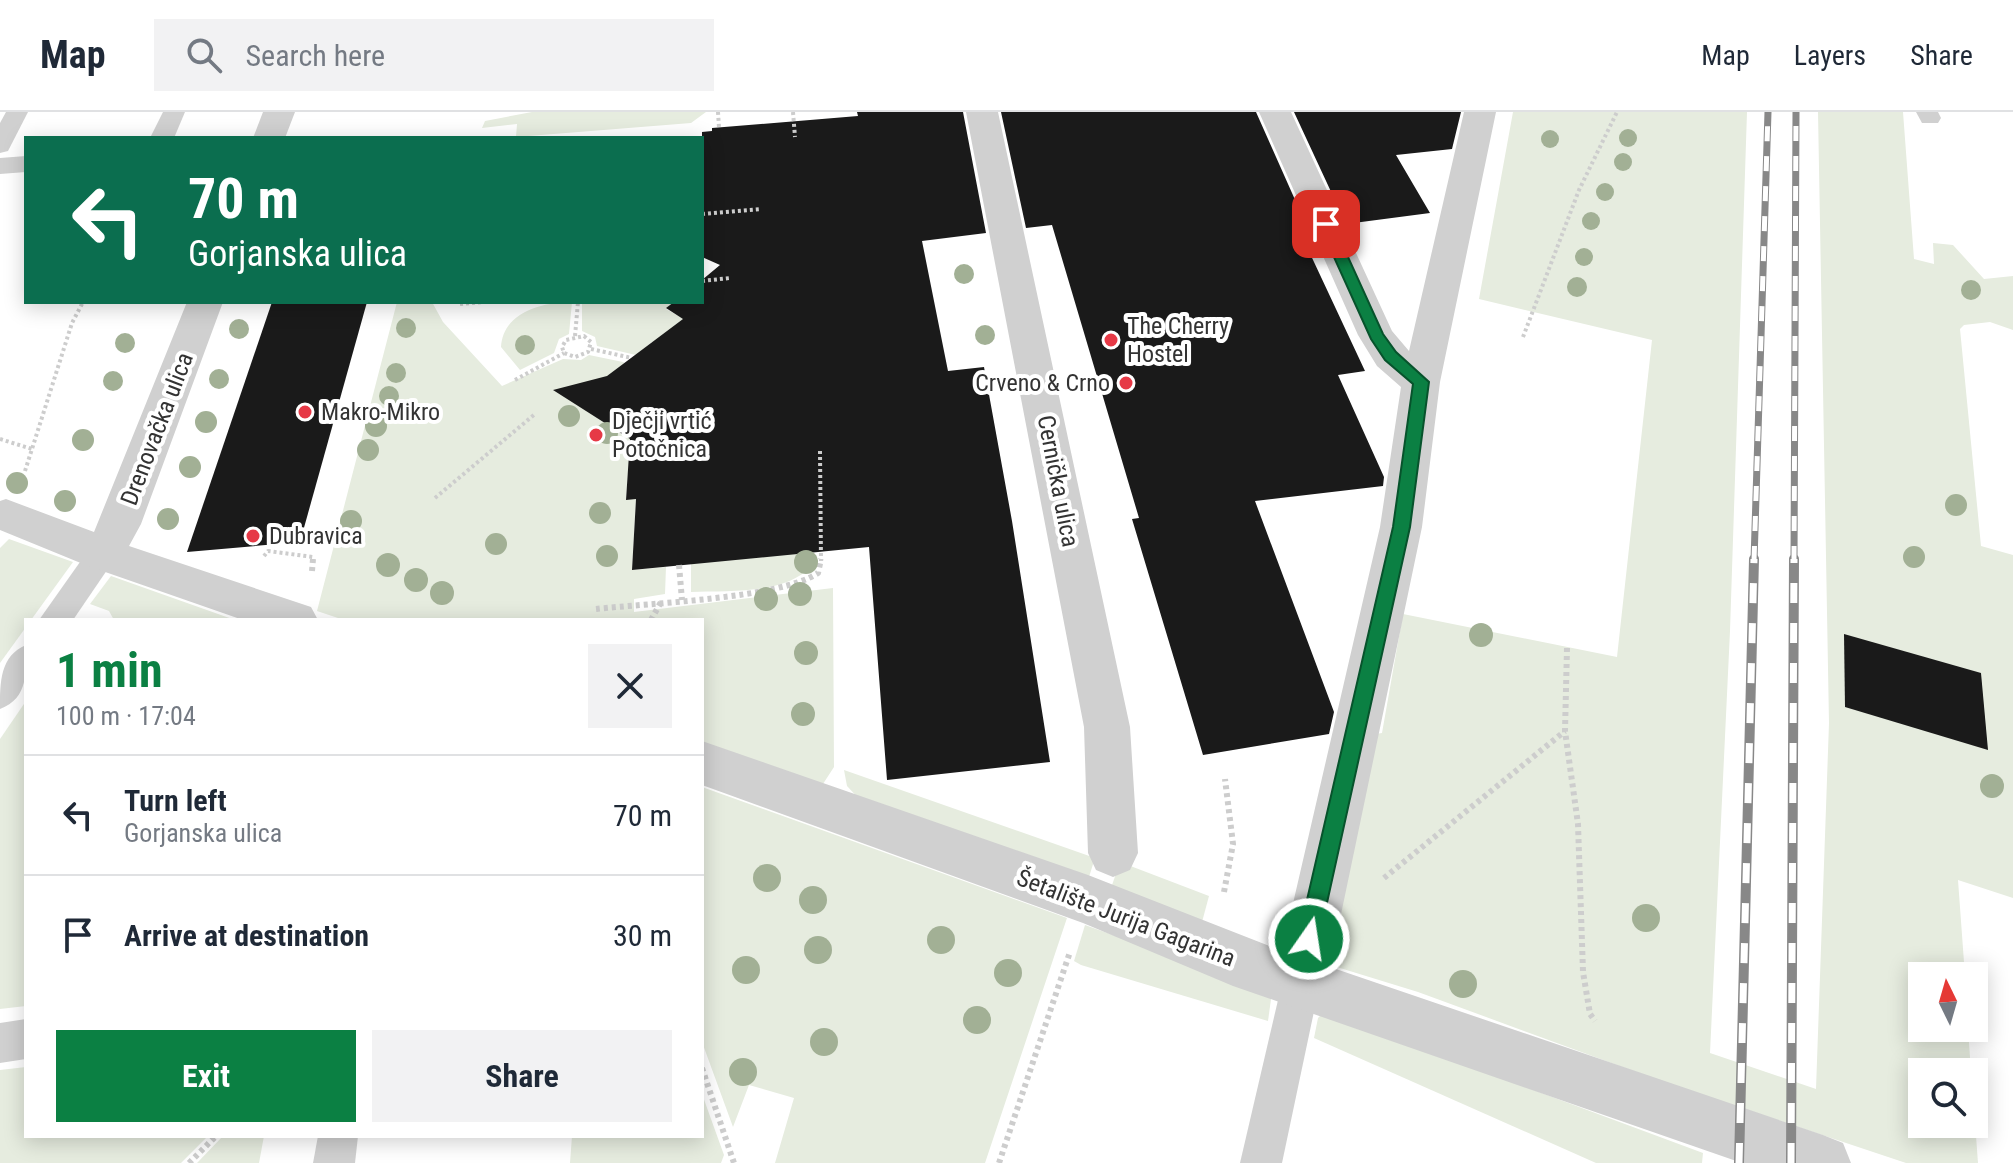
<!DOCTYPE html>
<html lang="en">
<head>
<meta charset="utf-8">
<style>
	body { margin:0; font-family:"Roboto Condensed",sans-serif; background:#f2f2f3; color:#1f2937; height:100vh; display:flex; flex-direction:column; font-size:30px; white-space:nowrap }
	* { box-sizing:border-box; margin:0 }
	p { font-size:26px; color:#747a83 }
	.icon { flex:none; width:44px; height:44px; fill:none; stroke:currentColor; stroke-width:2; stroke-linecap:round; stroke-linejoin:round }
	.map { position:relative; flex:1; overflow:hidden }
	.sheet { position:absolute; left:24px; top:506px; width:680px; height:520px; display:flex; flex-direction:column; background:#fff; border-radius:0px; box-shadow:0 4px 20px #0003 }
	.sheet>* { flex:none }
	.guide { position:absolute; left:24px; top:24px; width:680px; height:168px; border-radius:0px; box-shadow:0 4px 20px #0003; background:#0b6e4f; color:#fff; overflow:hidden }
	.needle { width:52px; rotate:355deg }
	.tools { position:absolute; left:1908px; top:850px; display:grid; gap:16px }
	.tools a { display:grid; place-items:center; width:80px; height:80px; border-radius:0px; background:#fff; box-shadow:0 4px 20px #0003; font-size:40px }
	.pin { position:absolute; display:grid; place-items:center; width:68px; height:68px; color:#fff; margin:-34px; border-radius:16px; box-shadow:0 4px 12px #0006 }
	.me { position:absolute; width:88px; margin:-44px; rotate:13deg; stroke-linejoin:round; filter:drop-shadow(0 0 6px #0008) }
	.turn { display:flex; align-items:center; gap:28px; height:168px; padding:0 32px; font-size:36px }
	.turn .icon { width:104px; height:104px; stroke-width:2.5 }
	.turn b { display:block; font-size:56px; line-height:68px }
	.round { display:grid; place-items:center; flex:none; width:84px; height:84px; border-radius:0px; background:#f2f2f3 }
	.headline { display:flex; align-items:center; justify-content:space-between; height:136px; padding:0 32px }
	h1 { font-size:48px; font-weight:700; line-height:60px; color:#0b8043 }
	.primary-button { display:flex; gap:16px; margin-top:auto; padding:16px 32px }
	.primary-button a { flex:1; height:92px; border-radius:0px; background:#0b8043; color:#fff; font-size:32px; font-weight:700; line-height:92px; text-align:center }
	.primary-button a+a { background:#f2f2f3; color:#1f2937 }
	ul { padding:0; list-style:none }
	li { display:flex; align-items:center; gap:24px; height:120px; padding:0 32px; border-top:2px solid #e0e1e3 }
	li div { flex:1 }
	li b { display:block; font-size:30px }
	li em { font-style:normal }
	header { display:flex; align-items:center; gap:48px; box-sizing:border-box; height:112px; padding:0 40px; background:#fff; border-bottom:2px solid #e0e1e3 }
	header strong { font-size:38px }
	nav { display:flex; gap:44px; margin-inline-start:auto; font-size:28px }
	.search { width:560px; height:72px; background:#f2f2f3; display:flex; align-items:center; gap:20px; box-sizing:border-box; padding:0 28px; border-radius:0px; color:#747a83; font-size:30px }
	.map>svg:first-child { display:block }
</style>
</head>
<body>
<header>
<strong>Map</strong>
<div class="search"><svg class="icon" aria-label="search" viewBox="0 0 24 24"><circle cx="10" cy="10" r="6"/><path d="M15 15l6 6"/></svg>Search here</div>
<nav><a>Map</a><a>Layers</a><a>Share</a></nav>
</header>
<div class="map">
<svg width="2013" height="1051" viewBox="0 0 2013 1051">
	<rect width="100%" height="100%" fill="#fff"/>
	<!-- green -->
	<g fill="#e6ecdf">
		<polygon points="532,0 706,0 691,11 516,25 517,12 482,16 485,9"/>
		<polygon points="1513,0 1747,0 1730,519 1710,941 1816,977 1829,611 1818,0 1903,0 1914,147 1934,152 1933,131 1953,133 1984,167 2013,164 2013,218 1990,210 1964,213 1960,217 1981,434 2013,443 2013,786 1958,768 1965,864 1922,864 1922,916 1968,916 1971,960 1922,960 1922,1012 1974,1012 1974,997 1978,1051 1906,1051 1655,967 1418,880 1314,848 1364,624 1382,621 1403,502 1617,545 1652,228 1479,187"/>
		<polygon points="397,190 432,190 443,210 502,274 563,247 581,248 589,243 623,250 657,272 595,304 633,329 652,357 628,360 626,387 636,387 632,458 666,455 665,482 634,487 634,500 833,476 834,655 821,675 702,634 702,508 344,508 317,499"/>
		<path d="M 572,190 L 569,222 L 559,227 L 554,241 L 520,258 L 501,235 C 503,200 543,190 572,190 Z"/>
		<polygon points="582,190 674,190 666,197 693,212 673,228 652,230 636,243 597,234 595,225 582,219"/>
		<path d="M 813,370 L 811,455 C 783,483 728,478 691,480 L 691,452 Z"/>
		<polygon points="9,427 73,450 31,508 26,508 26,515 0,551 0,436"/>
		<polygon points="111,464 235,508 114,508 109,499 90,492"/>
		<polygon points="26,589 26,894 0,897 0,627"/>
		<polygon points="844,658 1095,746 1088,768 860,688 847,674"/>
		<polygon points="702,675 1067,806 985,1051 775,1051 794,986 749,973 733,1015 702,930"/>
		<polygon points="1120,750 1209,784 1202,810 1111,776"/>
		<polygon points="1085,813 1272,880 1268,909 1081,853 1074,849"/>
		<polygon points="1324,900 1703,1041 1702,1051 1596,1051 1314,926 1318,906"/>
		<polygon points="26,955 26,1024 208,1024 181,1051 0,1051 0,958"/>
		<polygon points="702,982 724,1043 721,1051 570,1051 572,1024 702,1024"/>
		<polygon points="223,1024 264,1024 259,1051 197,1051"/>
	</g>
	<!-- building -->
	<g fill="#1a1a1a">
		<polygon points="857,0 963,0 986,121 922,129 948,259 984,255 1012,409 1050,650 887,668 869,435 632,458 636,387 626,388 630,327 553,278 607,264 683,207 666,196 674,190 702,190 702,168 720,153 702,145 702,20 712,19 712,16 858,4"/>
		<polygon points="1001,0 1256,0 1308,117 1299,118 1365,259 1338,263 1384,365 1383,374 1255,389 1334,600 1329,622 1203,643 1132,407 1139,406 1052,113 1026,116"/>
		<polygon points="1294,0 1461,0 1452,37 1396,43 1430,101 1346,112"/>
		<polygon points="272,190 367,190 300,430 187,440"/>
		<polygon points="1844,522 1981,561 1988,638 1845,595"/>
	</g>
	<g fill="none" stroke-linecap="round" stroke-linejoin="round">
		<!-- path-far1 -->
		<g stroke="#cdcdcd" stroke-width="4" stroke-dasharray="3 3" stroke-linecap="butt">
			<polyline points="718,0 719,16"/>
			<polyline points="793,0 795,25"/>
			<polyline points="702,102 761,97"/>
			<polyline points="702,169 730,166"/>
			<polyline points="460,192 483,190"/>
			<polyline points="575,224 578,190"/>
			<polygon points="584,224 591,230 588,240 575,245 564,241 562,235 566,228"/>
			<polyline points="1523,225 1579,78 1617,0"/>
			<polyline points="591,237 632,246"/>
			<polyline points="515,268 564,241"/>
			<polyline points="0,327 32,337"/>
			<polyline points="820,339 821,449"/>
			<polyline points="25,359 72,211 83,190"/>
			<polyline points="435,386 535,302"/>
			<polyline points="264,444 268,439 313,445 313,449"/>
		</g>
		<!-- path -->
		<g stroke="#cdcdcd" stroke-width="6" stroke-dasharray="4 4" stroke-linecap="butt">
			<polyline points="679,453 682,488"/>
			<polyline points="312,459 313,447"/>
			<path d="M 596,497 C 648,491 779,487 818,461 L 821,447"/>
			<polyline points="651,508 661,490"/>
			<polyline points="1567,536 1565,619 1578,712 1583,860 1590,902 1595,909"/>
			<polyline points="1384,766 1565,619"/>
			<polyline points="1224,780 1233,732 1225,667"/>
			<polyline points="702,956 734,1051"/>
			<polyline points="189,1051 216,1024"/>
			<polyline points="999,1051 1070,840"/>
		</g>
		<!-- lane -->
		<g fill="#d0d0d0" fill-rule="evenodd">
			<polygon points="6,0 28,0 8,39 0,41 0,11"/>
			<polygon points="163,0 185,0 174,26 150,26"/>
			<polygon points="1916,0 1938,0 1941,6 1938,11 1922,11"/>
			<polygon points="26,44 26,60 0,62 0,46"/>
			<polygon points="103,430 114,433 118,442 73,508 39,508 92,433"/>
			<path d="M 26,533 C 26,560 29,586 0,597 C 0,570 0,544 26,533 Z"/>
			<polygon points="1301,852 1314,858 1320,871 1282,1051 1240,1051 1282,871 1288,858"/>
			<polygon points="26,907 26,947 0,951 0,911"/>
			<polygon points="318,1024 358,1024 355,1051 313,1051"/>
		</g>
		<!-- street -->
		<g fill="#d0d0d0" fill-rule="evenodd">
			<polygon points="263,0 295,0 285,26 253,26"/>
			<polygon points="966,0 998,0 1130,615 1138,741 1130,758 1113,765 1096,758 1088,741 1084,615"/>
			<polygon points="1259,0 1291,0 1392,219 1409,239 1464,0 1496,0 1440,270 1422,415 1330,855 1823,1023 1843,1031 1851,1051 1742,1051 1233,874 1083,811 702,673 702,629 1088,763 1282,839 1380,415 1401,275 1377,254 1358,223"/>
			<polygon points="187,190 223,190 141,412 129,434 311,495 318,508 243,508 88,454 0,418 0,389 6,387 94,420"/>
		</g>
		<!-- rail-far1 casing -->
		<g stroke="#888" stroke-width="7">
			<g id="rail-far1">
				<polyline points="1754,449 1768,0"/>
				<polyline points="1794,449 1796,0"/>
			</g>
		</g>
		<!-- rail casing -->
		<g stroke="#888" stroke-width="10">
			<g id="rail">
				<polyline points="1739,1051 1754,447"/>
				<polyline points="1791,1051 1794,447"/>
			</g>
		</g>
		<!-- rail-far1 -->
		<use href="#rail-far1" stroke="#fff" stroke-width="5" stroke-dasharray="15" stroke-linecap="butt"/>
		<!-- rail -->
		<use href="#rail" stroke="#fff" stroke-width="7" stroke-dasharray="20" stroke-linecap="butt"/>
	</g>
	<!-- trees -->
	<g fill="#a2b095">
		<circle cx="1628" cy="26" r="9"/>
		<circle cx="1550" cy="27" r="9"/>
		<circle cx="1623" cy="50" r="9"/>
		<circle cx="1605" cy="80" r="9"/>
		<circle cx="1591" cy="109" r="9"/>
		<circle cx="1584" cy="145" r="9"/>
		<circle cx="964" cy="162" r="10"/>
		<circle cx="1577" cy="175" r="10"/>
		<circle cx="1971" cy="178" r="10"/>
		<circle cx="406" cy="216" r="10"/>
		<circle cx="239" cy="217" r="10"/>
		<circle cx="985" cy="223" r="10"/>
		<circle cx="125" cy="231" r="10"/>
		<circle cx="525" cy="233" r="10"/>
		<circle cx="396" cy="261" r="10"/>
		<circle cx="219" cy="267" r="10"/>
		<circle cx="113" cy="269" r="10"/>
		<circle cx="389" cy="284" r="10"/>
		<circle cx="569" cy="304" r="11"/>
		<circle cx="206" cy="310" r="11"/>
		<circle cx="376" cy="314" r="11"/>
		<circle cx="607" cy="321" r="11"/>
		<circle cx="83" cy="328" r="11"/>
		<circle cx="368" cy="338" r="11"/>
		<circle cx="190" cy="355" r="11"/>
		<circle cx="17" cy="371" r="11"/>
		<circle cx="65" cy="389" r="11"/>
		<circle cx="1956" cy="393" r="11"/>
		<circle cx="600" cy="401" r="11"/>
		<circle cx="168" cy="407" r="11"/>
		<circle cx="351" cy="409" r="11"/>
		<circle cx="496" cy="432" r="11"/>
		<circle cx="607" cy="444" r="11"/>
		<circle cx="1914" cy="445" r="11"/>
		<circle cx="806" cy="450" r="12"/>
		<circle cx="388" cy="453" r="12"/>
		<circle cx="416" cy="468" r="12"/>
		<circle cx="442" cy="481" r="12"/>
		<circle cx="800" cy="482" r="12"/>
		<circle cx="766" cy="487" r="12"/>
		<circle cx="1481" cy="523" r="12"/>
		<circle cx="806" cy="541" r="12"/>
		<circle cx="803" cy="602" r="12"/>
		<circle cx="1992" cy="674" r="12"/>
		<circle cx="767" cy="766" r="14"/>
		<circle cx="813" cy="788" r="14"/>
		<circle cx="1646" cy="806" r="14"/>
		<circle cx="941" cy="828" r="14"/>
		<circle cx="818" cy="838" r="14"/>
		<circle cx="746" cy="858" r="14"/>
		<circle cx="1008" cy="861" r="14"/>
		<circle cx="1463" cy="872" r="14"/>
		<circle cx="977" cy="908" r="14"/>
		<circle cx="824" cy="930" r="14"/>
		<circle cx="743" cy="960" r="14"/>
	</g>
	<!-- route -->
	<polygon fill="#0b8043" stroke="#07532c" stroke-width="2" points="1326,107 1333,112 1383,222 1396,240 1429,270 1410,415 1319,827 1316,834 1309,838 1301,834 1298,827 1393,415 1413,272 1385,248 1371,227 1319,112"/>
	<!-- markers -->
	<g fill="#e63946" stroke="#fff" stroke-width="3">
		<circle cx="1111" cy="228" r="8"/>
		<circle cx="1126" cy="271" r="8"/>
		<circle cx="305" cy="300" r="8"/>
		<circle cx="596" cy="323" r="8"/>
		<circle cx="253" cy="424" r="8"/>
	</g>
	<g text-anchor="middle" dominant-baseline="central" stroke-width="8" stroke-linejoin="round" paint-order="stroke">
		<!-- poi labels -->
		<g font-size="24" fill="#333" stroke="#fff" text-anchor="start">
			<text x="1127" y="214">The Cherry<tspan x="1127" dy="28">Hostel</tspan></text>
			<text x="1110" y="271" text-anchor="end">Crveno &amp; Crno</text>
			<text x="321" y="300">Makro-Mikro</text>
			<text x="612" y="309">Dječji vrtić<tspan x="612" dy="28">Potočnica</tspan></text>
			<text x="269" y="424">Dubravica</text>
		</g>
		<!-- street labels -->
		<g font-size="24" fill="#333" stroke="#fff">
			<text transform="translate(157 317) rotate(-69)">Drenovačka ulica</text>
			<text transform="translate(1058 369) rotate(79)">Cernička ulica</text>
			<text transform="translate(1126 806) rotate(21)">Šetalište Jurija Gagarina</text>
		</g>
	</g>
</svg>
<div class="tools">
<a><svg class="needle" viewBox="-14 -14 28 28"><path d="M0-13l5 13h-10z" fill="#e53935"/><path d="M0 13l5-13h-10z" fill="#747a83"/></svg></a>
<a><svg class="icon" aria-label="search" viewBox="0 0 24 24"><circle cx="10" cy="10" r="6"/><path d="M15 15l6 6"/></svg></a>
</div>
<div class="pin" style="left:1326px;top:112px;background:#d93025"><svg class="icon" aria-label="arrive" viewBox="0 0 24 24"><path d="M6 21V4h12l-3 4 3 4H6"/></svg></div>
<svg class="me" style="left:1309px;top:827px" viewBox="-20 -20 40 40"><circle r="17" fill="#0b8043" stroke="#fff" stroke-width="3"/><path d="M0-11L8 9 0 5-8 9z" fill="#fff"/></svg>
<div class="guide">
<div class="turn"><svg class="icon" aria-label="left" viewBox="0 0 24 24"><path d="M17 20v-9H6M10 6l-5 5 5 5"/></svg><div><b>70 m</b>Gorjanska ulica</div></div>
</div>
<section class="sheet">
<div class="headline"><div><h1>1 min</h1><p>100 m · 17:04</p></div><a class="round"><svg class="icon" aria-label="close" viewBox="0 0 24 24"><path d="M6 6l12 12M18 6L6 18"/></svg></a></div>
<ul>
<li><svg class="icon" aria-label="left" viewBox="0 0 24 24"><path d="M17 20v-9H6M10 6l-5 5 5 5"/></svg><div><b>Turn left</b><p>Gorjanska ulica</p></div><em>70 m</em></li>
<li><svg class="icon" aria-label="arrive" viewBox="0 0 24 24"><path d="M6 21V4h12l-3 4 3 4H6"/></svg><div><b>Arrive at destination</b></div><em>30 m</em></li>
</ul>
<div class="primary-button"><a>Exit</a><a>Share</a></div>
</section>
</div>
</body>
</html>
